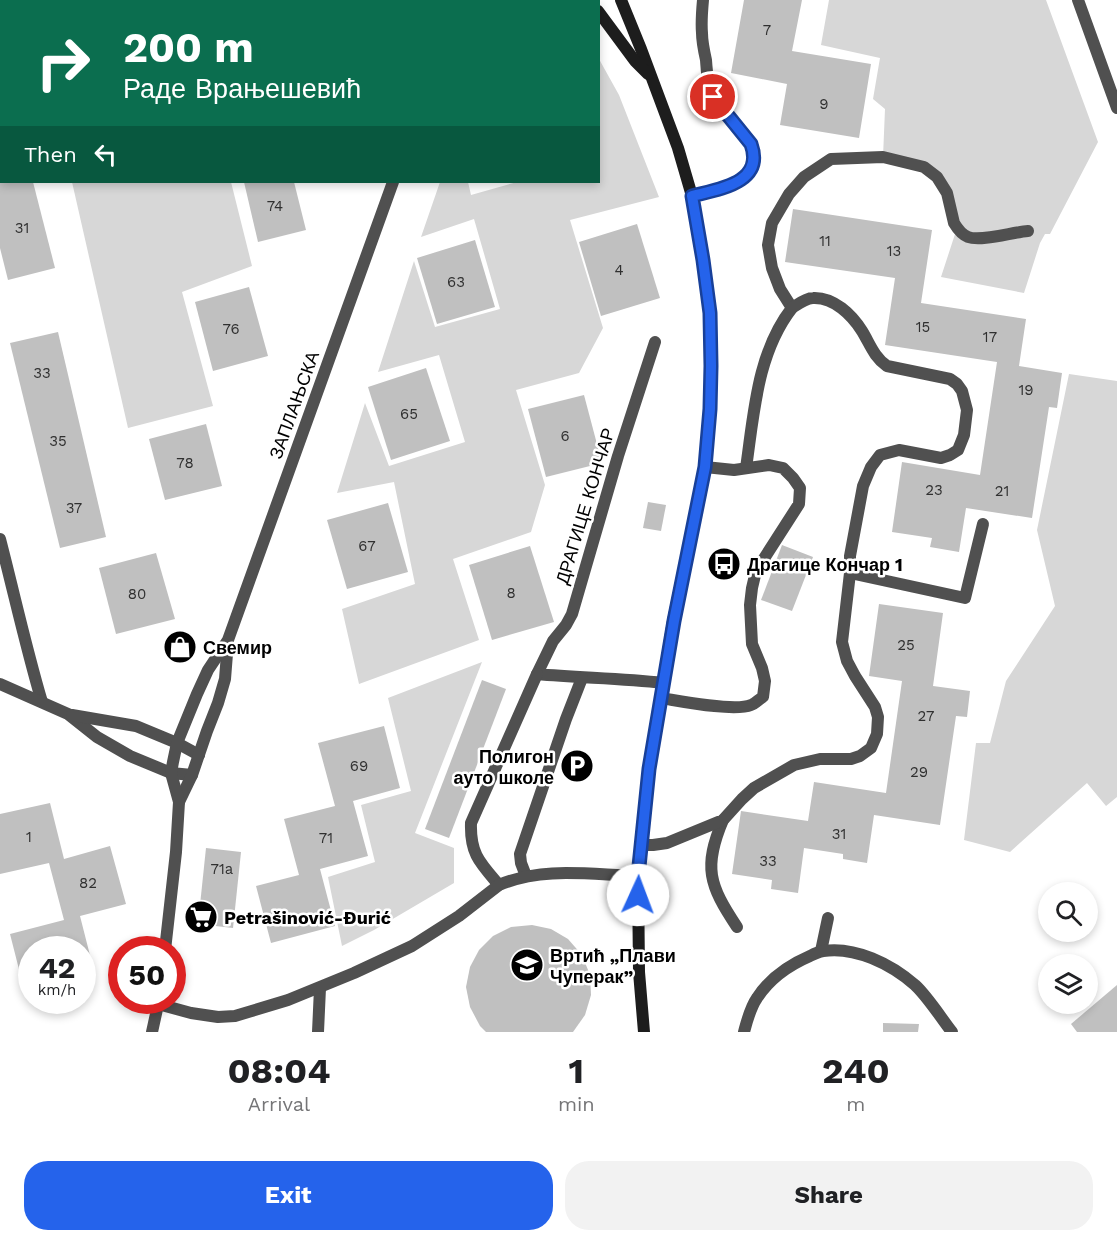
<!DOCTYPE html>
<html lang="en">
<head>
<meta charset="utf-8">
<style>
	body { margin:0; font-family:"Work Sans",sans-serif; background:#f2f2f2; color:#202124; height:100vh; display:flex; flex-direction:column; font-size:22px; white-space:nowrap }
	* { box-sizing:border-box; margin:0 }
	p { font-size:20px; color:#757577 }
	.icon { flex:none; width:33px; height:33px; fill:none; stroke:currentColor; stroke-width:2; stroke-linecap:round; stroke-linejoin:round }
	.map { position:relative; height:1032px; overflow:hidden }
	.sheet { display:flex; flex-direction:column; background:#fff; flex:1 }
	.sheet>* { flex:none }
	.guide { position:absolute; left:0px; top:0px; width:600px; height:183px; box-shadow:0 3px 9px #0003; background:#0b6e4f; color:#fff; overflow:hidden }
	.fabs { position:absolute; left:1038px; top:882px; display:grid; gap:12px }
	.fabs a { display:grid; place-items:center; width:60px; height:60px; border-radius:50%; background:#fff; box-shadow:0 3px 9px #0003; font-size:30px }
	.speed { position:absolute; left:18px; top:936px; display:flex; gap:12px; font-size:30px; font-weight:700; text-align:center }
	.speed>* { display:grid; place-content:center; width:78px; height:78px; border-radius:50%; background:#fff; box-shadow:0 3px 9px #0003; line-height:1 }
	.speed small { font-size:15px; font-weight:400 }
	.speed .limit { border:9px solid #d22; background:#fff; color:#111 }
	.pin { position:absolute; display:grid; place-items:center; width:51px; height:51px; color:#fff; margin:-26px; border:3px solid #fff; border-radius:50%; box-shadow:0 2px 6px #0007 }
	.me { position:absolute; width:66px; margin:-33px; rotate:2deg; stroke-linejoin:round; filter:drop-shadow(0 0 4px #0008) }
	.turn { display:flex; align-items:center; gap:21px; height:126px; padding:0 24px; font-size:27px }
	.turn .icon { width:78px; height:78px; stroke-width:2.5 }
	.turn b { display:block; font-size:42px; line-height:51px }
	.then { display:flex; align-items:center; height:57px; padding:0 24px; background:#0003; gap:12px; font-size:22px }
	.eta { display:flex; justify-content:space-evenly; align-items:center; height:102px; text-align:center }
	.eta b { font-size:36px; font-weight:700; line-height:42px }
	.primary-button { display:flex; gap:12px; margin-top:auto; padding:12px 24px }
	.primary-button a { flex:1; height:69px; border-radius:24px; background:#2563eb; color:#fff; font-size:24px; font-weight:700; line-height:69px; text-align:center }
	.primary-button a+a { background:#f2f2f2; color:#202124 }
	.map>svg:first-child { display:block }
</style>
</head>
<body>
<div class="map">
<svg width="1117" height="1032" viewBox="0 0 1117 1032">
	<rect width="100%" height="100%" fill="#fff"/>
	<!-- green -->
	<g fill="#d7d7d7">
		<rect x="109" y="0" width="207" height="2"/>
		<polygon points="829,0 1046,0 1098,142 1050,234 1045,234 1040,243 1024,293 941,277 957,228 937,177 883,157 885,109 873,99 880,58 821,45"/>
		<polygon points="599,59 619,95 659,197 570,220 603,328 579,373 516,390 545,485 531,532 453,559 479,640 359,684 342,609 415,584 394,482 337,493 365,403 389,466 465,442 439,355 378,372 414,261 435,327 500,309 474,219 421,237 440,182 468,182 471,195 517,182 598,182"/>
		<polygon points="72,182 231,182 252,266 182,292 213,406 128,428"/>
		<polygon points="1069,374 1117,381 1117,797 1106,806 1087,783 1010,852 964,840 976,743 990,743 1006,681 1055,606 1037,530"/>
		<polygon points="482,662 415,833 454,848 454,883 374,930 342,946 328,877 375,862 361,805 411,791 388,698"/>
	</g>
	<!-- building -->
	<g fill="#c0c0c0">
		<polygon points="744,0 802,0 792,51 871,64 859,138 780,125 787,84 731,73"/>
		<polygon points="0,182 33,182 55,268 8,280 0,248"/>
		<polygon points="244,182 294,182 306,230 258,242"/>
		<polygon points="793,209 932,230 921,303 1026,319 1019,366 1062,373 1057,408 1049,407 1032,518 966,508 959,552 930,547 932,538 892,532 902,462 980,475 997,362 885,345 895,278 785,262"/>
		<polygon points="637,224 660,298 601,316 579,242"/>
		<polygon points="475,240 495,307 437,324 417,258"/>
		<polygon points="249,287 268,356 213,371 195,302"/>
		<polygon points="58,332 106,537 60,548 10,343"/>
		<polygon points="426,368 450,441 391,460 368,387"/>
		<polygon points="584,395 602,463 546,477 528,409"/>
		<polygon points="206,424 222,486 165,500 149,439"/>
		<polygon points="648,502 666,505 661,531 643,528"/>
		<polygon points="388,503 408,572 347,589 327,520"/>
		<polygon points="782,545 813,557 792,611 761,600"/>
		<polygon points="530,546 554,622 492,640 469,565"/>
		<polygon points="156,553 175,619 116,634 99,568"/>
		<polygon points="879,604 943,613 933,686 970,691 967,717 956,716 940,825 874,815 867,863 843,859 843,854 804,848 798,893 771,889 772,880 732,874 741,811 808,821 814,782 886,793 902,681 869,676"/>
		<polygon points="482,680 506,689 449,838 425,829"/>
		<polygon points="384,726 400,788 353,801 368,856 320,869 335,926 271,943 256,886 299,875 284,819 335,806 318,743"/>
		<polygon points="50,803 64,859 110,846 126,904 80,916 95,975 82,978 82,950 32,950 32,991 25,993 10,934 64,920 49,863 0,874 0,814"/>
		<polygon points="206,848 241,852 233,928 198,924"/>
		<polygon points="532,925 551,929 568,939 582,955 590,975 591,995 585,1015 573,1032 486,1032 480,1026 470,1007 466,987 470,967 479,950 493,936 511,927"/>
		<polygon points="1117,985 1117,1032 1077,1032 1071,1024"/>
		<polygon points="883,1023 919,1024 918,1032 883,1032"/>
	</g>
	<g fill="none" stroke-linecap="round" stroke-linejoin="round">
		<!-- lane -->
		<g stroke="#505050" stroke-width="12">
			<polyline points="1078,0 1117,108"/>
			<path d="M 692,196 C 729,186 779,177 740,129 C 731,118 719,109 713,96 C 707,85 707,72 706,60 C 704,51 702,42 702,33 C 701,22 702,11 703,0"/>
			<path d="M 655,342 L 618,456 L 572,614 L 566,625 L 553,641 L 537,674 C 579,678 621,678 663,683"/>
			<path d="M 746,468 C 754,413 757,353 792,308 L 780,289 L 772,268 L 768,245 L 772,223 L 789,194 L 804,177 L 831,159 L 883,157 L 924,167 L 937,177 L 947,193 L 954,223 C 957,228 963,235 968,237 C 981,242 1013,232 1028,231"/>
			<polyline points="850,573 965,598 983,524"/>
			<path d="M 661,698 C 680,701 734,712 751,705 C 755,704 759,699 763,697 L 765,681 L 762,668 L 752,644 L 750,605 L 752,588 L 756,571 L 799,504 L 800,488 L 793,478 L 783,468 L 769,465 L 734,470 L 705,467"/>
			<path d="M 723,820 C 703,867 709,885 737,927"/>
			<path d="M 641,845 L 653,845 L 667,843 L 723,820 L 742,799 L 754,788 L 794,765 L 820,759 L 851,759 L 860,756 L 871,748 L 877,734 L 878,717 L 875,707 L 855,676 L 847,661 L 842,642 L 850,573 L 850,556 L 863,486 L 871,467 L 880,455 L 899,450 L 941,458 L 950,455 L 958,450 L 964,435 L 967,410 L 962,391 L 957,384 L 950,379 L 887,366 C 874,357 870,344 862,331 C 852,315 834,297 813,298 C 806,298 798,304 792,308"/>
			<polyline points="526,876 521,863 520,854 566,719 582,678"/>
			<path d="M 499,885 C 480,863 470,854 471,823 L 537,674"/>
			<polyline points="821,951 828,918"/>
			<polyline points="318,1032 320,988"/>
			<path d="M 744,1032 C 747,1021 750,1008 757,998 C 770,978 789,965 810,956 C 814,954 818,952 823,951 C 855,946 891,964 915,985 C 928,997 941,1018 952,1032"/>
		</g>
		<!-- street -->
		<g stroke="#505050" stroke-width="12">
			<polyline points="458,2 459,0"/>
			<path d="M 0,539 C 14,593 26,648 42,702"/>
			<polyline points="0,684 68,714 97,737 130,756 171,773 192,775"/>
			<polyline points="72,715 136,726 177,743 199,755"/>
			<polyline points="179,802 192,775 207,731 218,703 225,679 228,641"/>
			<polyline points="165,950 176,852 179,802 171,773 173,762 177,743 197,694 208,670 228,640 393,182"/>
			<path d="M 158,1004 L 191,1013 L 218,1017 L 235,1016 L 288,1000 L 354,973 L 412,946 L 459,916 L 499,885 C 543,866 592,875 638,876"/>
			<polyline points="152,1032 159,1000"/>
		</g>
		<!-- secondary -->
		<g stroke="#1d1d1d" stroke-width="12">
			<polyline points="590,0 591,2"/>
			<polyline points="621,0 641,49 678,148 692,196 703,260 710,313 711,366 710,409 705,467 673,621 649,769 638,876 639,972 644,1032"/>
			<polyline points="598,11 635,61 648,74"/>
		</g>
	</g>
	<g fill="none" stroke-linecap="round" stroke-linejoin="round">
		<!-- route casing -->
		<g stroke="#184099" stroke-width="15">
			<path id="route" d="M 638,895 L 638,876 L 649,769 L 674,621 L 705,467 L 710,409 L 711,366 L 710,313 L 703,260 L 692,196 C 719,189 765,183 751,144 L 713,97"/>
		</g>
		<!-- route -->
		<use href="#route" stroke="#2563eb" stroke-width="10"/>
	</g>
	<!-- icons -->
	<defs>
		<g id="bus-disc" transform="scale(1.725)"><circle r="9.5" fill="#000" stroke="#fff"/><path d="M-5-6H5V4H4V6H2V4H-2V6H-4V4H-5ZM-3.5-4V0h7V-4ZM-3.5 1.2v1.5H-2V1.2ZM2 1.2v1.5H3.5V1.2Z" fill="#fff"/></g>
		<g id="shop-disc" transform="scale(1.725)"><circle r="9.5" fill="#000" stroke="#fff"/><path d="M-5-2.5h2.3a2.7 3.5 0 0 1 5.4 0H5L5.5 6h-11ZM-1.5-2.5h3a1.5 2.3 0 0 0-3 0Z" fill="#fff"/></g>
		<g id="parking-disc" transform="scale(1.725)"><circle r="9.5" fill="#000" stroke="#fff"/><path d="M-3.5-5.5H1a3.5 3.5 0 0 1 0 7H-1V5.5H-3.5ZM-1-3.4V-.6H.8a1.4 1.4 0 0 0 0-2.8Z" fill="#fff"/></g>
		<g id="supermarket-disc" transform="scale(1.725)"><circle r="9.5" fill="#000" stroke="#fff"/><path d="M-6-5.5h2.5l.6 2H6L4.5 2H-2.5L-4.4-4H-6ZM-1.5 3.2a1.3 1.3 0 1 0 .1 0ZM3 3.2a1.3 1.3 0 1 0 .1 0Z" fill="#fff"/></g>
		<g id="school-disc" transform="scale(1.725)"><circle r="9.5" fill="#000" stroke="#fff"/><path d="M0-5L7-2L0 1L-7-2ZM-4 1L0 2.5L4 1V4Q0 6-4 4Z" fill="#fff"/></g>
	</defs>
	<g fill-rule="evenodd">
		<use href="#bus-disc" x="724" y="564"/>
		<use href="#shop-disc" x="180" y="647"/>
		<use href="#parking-disc" x="577" y="766"/>
		<use href="#supermarket-disc" x="201" y="917"/>
		<use href="#school-disc" x="527" y="965"/>
	</g>
	<g text-anchor="middle" dominant-baseline="central" stroke-width="5" stroke-linejoin="round" paint-order="stroke">
		<!-- number labels -->
		<g font-size="15" fill="#303030">
			<text x="767" y="30">7</text>
			<text x="824" y="104">9</text>
			<text x="275" y="206">74</text>
			<text x="22" y="228">31</text>
			<text x="825" y="241">11</text>
			<text x="894" y="251">13</text>
			<text x="619" y="270">4</text>
			<text x="456" y="282">63</text>
			<text x="923" y="327">15</text>
			<text x="231" y="329">76</text>
			<text x="990" y="337">17</text>
			<text x="42" y="373">33</text>
			<text x="1026" y="390">19</text>
			<text x="409" y="414">65</text>
			<text x="565" y="436">6</text>
			<text x="58" y="441">35</text>
			<text x="185" y="463">78</text>
			<text x="934" y="490">23</text>
			<text x="1002" y="491">21</text>
			<text x="74" y="508">37</text>
			<text x="367" y="546">67</text>
			<text x="511" y="593">8</text>
			<text x="137" y="594">80</text>
			<text x="906" y="645">25</text>
			<text x="926" y="716">27</text>
			<text x="359" y="766">69</text>
			<text x="919" y="772">29</text>
			<text x="839" y="834">31</text>
			<text x="29" y="837">1</text>
			<text x="326" y="838">71</text>
			<text x="768" y="861">33</text>
			<text x="222" y="869">71a</text>
			<text x="88" y="883">82</text>
		</g>
		<!-- street labels -->
		<g font-size="18" fill="#000" stroke="#fff">
			<text transform="translate(294 405) rotate(-70)">ЗАПЛАЊСКА</text>
			<text transform="translate(585 506) rotate(-73)">ДРАГИЦЕ КОНЧАР</text>
		</g>
		<!-- poi labels -->
		<g font-size="18" font-weight="bold" fill="#000" stroke="#fff" text-anchor="start">
			<text x="747" y="564">Драгице Кончар 1</text>
			<text x="203" y="647">Свемир</text>
			<text x="554" y="756" text-anchor="end">Полигон<tspan x="554" dy="21">ауто школе</tspan></text>
			<text x="224" y="917">Petrašinović-Đurić</text>
			<text x="550" y="955">Вртић „Плави<tspan x="550" dy="21">Чуперак”</tspan></text>
		</g>
	</g>
</svg>
<div class="fabs">
<a><svg class="icon" aria-label="search" viewBox="0 0 24 24"><circle cx="10" cy="10" r="6"/><path d="M15 15l6 6"/></svg></a>
<a><svg class="icon" aria-label="layers" viewBox="0 0 24 24"><path d="M12 4l9 5-9 5-9-5zM3 14l9 5 9-5"/></svg></a>
</div>
<div class="speed"><div>42<small>km/h</small></div><div class="limit">50</div></div>
<div class="pin" style="left:713px;top:97px;background:#d93025"><svg class="icon" aria-label="arrive" viewBox="0 0 24 24"><path d="M6 21V4h12l-3 4 3 4H6"/></svg></div>
<svg class="me" style="left:638px;top:895px" viewBox="-20 -20 40 40"><circle r="19" fill="#fff"/><path d="M0-13L10 11 0 6-10 11z" fill="#2563eb"/></svg>
<div class="guide">
<div class="turn"><svg class="icon" aria-label="right" viewBox="0 0 24 24"><path d="M7 20v-9h11M14 6l5 5-5 5"/></svg><div><b>200 m</b>Раде Врањешевић</div></div>
<div class="then">Then<svg class="icon" aria-label="left" viewBox="0 0 24 24"><path d="M17 20v-9H6M10 6l-5 5 5 5"/></svg></div>
</div>
</div>
<section class="sheet">
<div class="eta">
<div><b>08:04</b><p>Arrival</p></div>
<div><b>1</b><p>min</p></div>
<div><b>240</b><p>m</p></div>
</div>
<div class="primary-button"><a>Exit</a><a>Share</a></div>
</section>
</body>
</html>
